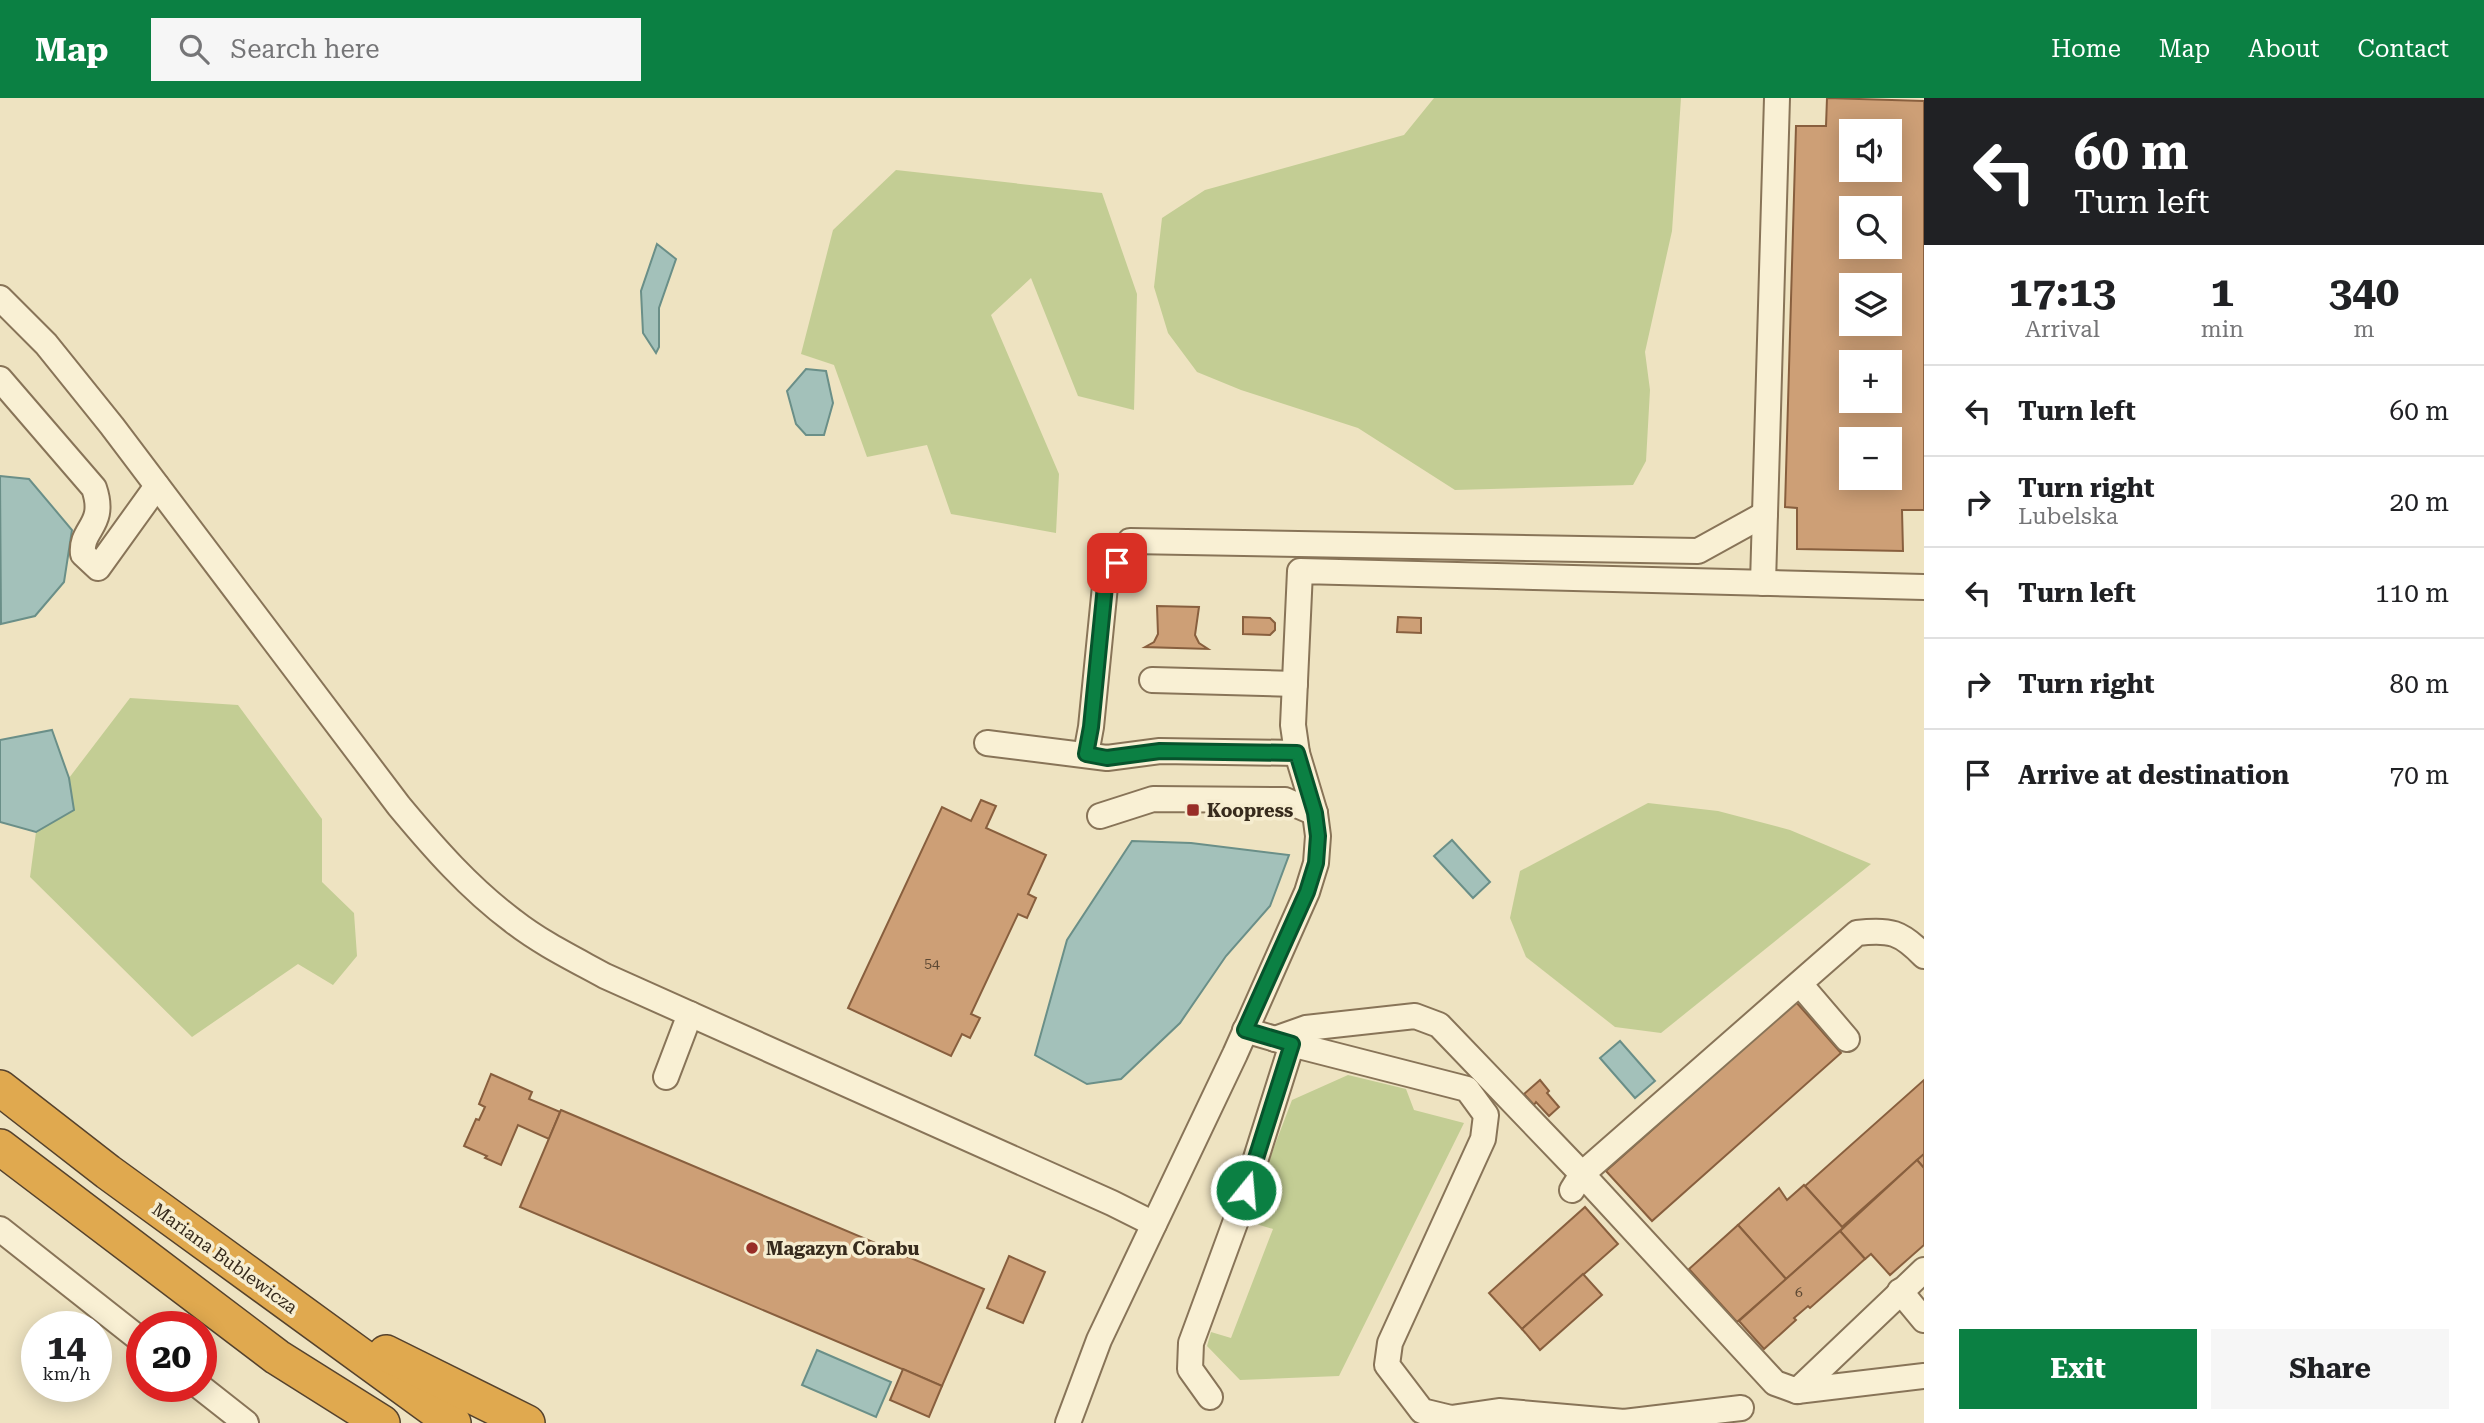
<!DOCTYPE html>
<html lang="en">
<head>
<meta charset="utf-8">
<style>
	body { margin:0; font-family:"Roboto Serif",serif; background:#f6f6f6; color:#202124; height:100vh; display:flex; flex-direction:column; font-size:26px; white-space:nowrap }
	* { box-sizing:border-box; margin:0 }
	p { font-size:23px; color:#757577 }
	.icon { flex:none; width:38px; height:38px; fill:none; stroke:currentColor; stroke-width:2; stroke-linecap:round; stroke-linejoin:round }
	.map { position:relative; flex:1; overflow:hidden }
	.drawer { display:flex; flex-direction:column; background:#fff; width:560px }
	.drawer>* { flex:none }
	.banner { background:#202124; color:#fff; overflow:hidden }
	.controls { position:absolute; left:1839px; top:21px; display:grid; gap:14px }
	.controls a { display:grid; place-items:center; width:63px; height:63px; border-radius:0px; background:#fff; box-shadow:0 4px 18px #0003; font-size:35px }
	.speed { position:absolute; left:21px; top:1213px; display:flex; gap:14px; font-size:35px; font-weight:700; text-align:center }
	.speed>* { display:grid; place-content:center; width:91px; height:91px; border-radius:50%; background:#fff; box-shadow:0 4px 18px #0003; line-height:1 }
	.speed small { font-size:18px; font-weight:400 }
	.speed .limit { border:10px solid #d22; background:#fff; color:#111 }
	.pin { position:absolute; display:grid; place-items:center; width:60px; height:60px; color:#fff; margin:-30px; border-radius:14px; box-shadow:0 4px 10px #0006 }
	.me { position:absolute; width:77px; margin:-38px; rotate:17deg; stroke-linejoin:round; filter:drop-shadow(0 0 5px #0008) }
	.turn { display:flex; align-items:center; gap:24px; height:147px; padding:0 35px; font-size:32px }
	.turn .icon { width:91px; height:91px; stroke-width:2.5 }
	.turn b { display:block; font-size:49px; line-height:60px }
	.eta { display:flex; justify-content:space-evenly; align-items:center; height:119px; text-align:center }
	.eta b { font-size:42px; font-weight:700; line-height:49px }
	.primary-button { display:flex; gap:14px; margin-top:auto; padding:14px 35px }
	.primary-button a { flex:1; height:80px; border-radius:0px; background:#0b8043; color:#fff; font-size:28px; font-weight:700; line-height:80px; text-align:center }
	.primary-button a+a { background:#f6f6f6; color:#202124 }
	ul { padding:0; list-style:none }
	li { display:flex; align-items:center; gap:21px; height:91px; padding:0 35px; border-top:2px solid #e0e0e0 }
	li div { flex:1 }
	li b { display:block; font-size:26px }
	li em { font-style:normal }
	header { display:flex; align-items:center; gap:42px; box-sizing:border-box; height:98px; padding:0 35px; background:#0b8043; color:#fff }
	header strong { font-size:33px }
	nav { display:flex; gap:38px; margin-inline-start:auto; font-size:24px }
	.search { width:490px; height:63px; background:#f6f6f6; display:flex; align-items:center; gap:18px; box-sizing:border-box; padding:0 24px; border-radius:0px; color:#757577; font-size:26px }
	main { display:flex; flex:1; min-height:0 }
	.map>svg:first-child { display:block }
</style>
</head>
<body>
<header>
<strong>Map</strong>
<div class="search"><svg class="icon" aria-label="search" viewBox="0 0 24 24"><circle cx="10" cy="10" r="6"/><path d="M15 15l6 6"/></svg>Search here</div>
<nav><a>Home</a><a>Map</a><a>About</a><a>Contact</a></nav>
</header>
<main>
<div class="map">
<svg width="1924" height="1325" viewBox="0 0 1924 1325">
	<rect width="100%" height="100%" fill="#eee3c1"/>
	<!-- green -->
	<g fill="#c3cd94">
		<polygon points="1434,0 1681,0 1672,133 1645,254 1650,292 1646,363 1633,387 1455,392 1358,330 1241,292 1197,274 1168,235 1154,189 1162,120 1205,92 1404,37"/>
		<polygon points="896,72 1102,95 1137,196 1134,312 1078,298 1031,180 991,217 1059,376 1056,435 951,416 927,347 867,359 834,267 801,256 833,132"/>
		<polygon points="130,600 238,607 322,721 322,784 354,815 357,858 333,887 298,866 192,939 30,779 36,734 74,712 69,680"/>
		<polygon points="1648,705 1718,713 1790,732 1871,766 1661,935 1615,929 1526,859 1510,820 1520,773"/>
		<polygon points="1348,977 1406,991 1414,1012 1464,1025 1339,1278 1240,1282 1207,1248 1211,1234 1231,1240 1273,1131 1246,1123 1292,1002"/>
	</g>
	<!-- water -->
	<g fill="#a3c1ba" stroke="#6a8f88" stroke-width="2">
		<polygon points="657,146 676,161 659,210 659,249 656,255 643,235 641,193"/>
		<polygon points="806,271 826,273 833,305 824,337 806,337 796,326 787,293"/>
		<polygon points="0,378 29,381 72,432 64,484 35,518 1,526"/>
		<polygon points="52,632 69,680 74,712 36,734 0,724 0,642"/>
		<polygon points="1452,742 1490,784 1473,800 1434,758"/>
		<polygon points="1132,743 1191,745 1289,757 1270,808 1226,858 1180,925 1121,981 1087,986 1035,957 1067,842"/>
		<polygon points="1620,943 1655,983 1635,1000 1600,960"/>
		<polygon points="817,1252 891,1284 876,1319 802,1287"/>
	</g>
	<!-- building -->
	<g fill="#cd9f76" stroke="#885f3e" stroke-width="2" fill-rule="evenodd">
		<path d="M 1827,0 L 1924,3 L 1924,412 L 1902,412 L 1903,453 L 1797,451 L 1797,410 L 1785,409 L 1796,28 L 1826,28 ZM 1852,33 L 1890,33 L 1890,72 L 1852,72 ZM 1852,110 L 1890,110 L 1890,149 L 1852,149 ZM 1852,187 L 1890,187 L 1890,226 L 1852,226 ZM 1852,264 L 1890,264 L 1890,303 L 1852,303 ZM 1852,341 L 1890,341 L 1890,380 L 1852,380 Z"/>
		<polygon points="1157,508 1199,509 1195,537 1199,545 1208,551 1145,549 1154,544 1158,536"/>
		<polygon points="1243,519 1270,520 1275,525 1275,532 1270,537 1243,536"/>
		<polygon points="1398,519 1421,520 1421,535 1397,534"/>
		<polygon points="981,702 996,708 986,730 1046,757 1028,796 1036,800 1027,820 1018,816 971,916 980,920 970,940 962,936 951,958 848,910 942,709 971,723"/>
		<polygon points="1796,904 1841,955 1652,1123 1606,1073"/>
		<polygon points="491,976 532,994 529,1001 560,1014 561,1012 549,1041 518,1027 501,1067 485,1060 487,1058 464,1048 476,1021 479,1022 485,1009 479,1006"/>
		<polygon points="1540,982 1549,993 1547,995 1559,1009 1549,1018 1536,1004 1534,1007 1524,996"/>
		<polygon points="1924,982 1924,1056 1842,1129 1805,1088"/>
		<polygon points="561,1012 984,1191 942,1288 520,1109"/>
		<polygon points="1924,1056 1924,1070 1917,1062"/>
		<polygon points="1917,1062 1924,1070 1924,1147 1890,1177 1871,1156 1865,1161 1840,1133"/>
		<polygon points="1804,1087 1843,1130 1786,1181 1738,1127 1779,1090 1787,1102"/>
		<polygon points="1585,1109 1618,1146 1522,1231 1489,1195"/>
		<polygon points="1738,1127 1786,1181 1737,1224 1689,1171"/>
		<polygon points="1840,1133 1865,1161 1810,1210 1808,1208 1794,1220 1796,1222 1764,1251 1739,1223"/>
		<polygon points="1009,1158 1045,1174 1023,1225 987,1210"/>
		<polygon points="1583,1176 1602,1197 1540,1252 1522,1231"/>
		<polygon points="903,1271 942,1288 929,1319 890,1302"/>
	</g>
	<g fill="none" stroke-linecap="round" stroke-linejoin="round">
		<!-- minor casing -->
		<g stroke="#887458" stroke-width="28">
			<g id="minor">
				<path d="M 0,200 L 46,246 L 112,328 L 399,708 C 434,750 469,790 513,823 C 541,845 574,861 605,878 L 1112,1105 L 1154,1126"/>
				<path d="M 0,281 L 94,390 C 107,428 80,430 83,456 L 98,470 L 157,388"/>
				<polyline points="1763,485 1777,0"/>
				<polyline points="1152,582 1295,586"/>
				<polyline points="987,645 1107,660 1160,653 1297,655"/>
				<polyline points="1086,656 1091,629 1105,488 1130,443 1698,453 1765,416"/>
				<polyline points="1100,718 1153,701 1285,702 1315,715"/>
				<polyline points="1800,886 1847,941"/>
				<polyline points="1245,932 1299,948 1467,991 1486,1017 1483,1041 1390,1245 1387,1267 1422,1313 1451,1320 1499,1313 1624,1324 1741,1310"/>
				<polyline points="1275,941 1306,930 1415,918 1439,927 1582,1076 1775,1285 1797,1293 1924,1172"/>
				<polyline points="666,979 690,916"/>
				<path d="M 1572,1092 L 1582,1076 L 1857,835 C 1890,831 1901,834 1924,858"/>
				<polyline points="0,1131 142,1243"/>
				<polyline points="1900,1193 1924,1222"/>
				<polyline points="199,1288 246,1325"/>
				<polyline points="1797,1293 1924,1278"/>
				<polyline points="1210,1299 1190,1271 1191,1245 1238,1117 1292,946"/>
				<polyline points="1068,1325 1099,1242 1235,956 1307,794 1316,765 1318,738 1315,715 1297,655 1293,627 1300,473 1924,489"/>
			</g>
		</g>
		<!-- highway casing -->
		<g stroke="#55422d" stroke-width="38">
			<g id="highway">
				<polyline points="0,990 108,1074 453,1325"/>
				<polyline points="0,1049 277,1259 382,1325"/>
				<polyline points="386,1255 527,1325"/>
			</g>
		</g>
		<!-- minor -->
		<use href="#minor" stroke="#f9f0d4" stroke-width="24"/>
		<!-- highway -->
		<use href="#highway" stroke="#e0a94f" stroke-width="35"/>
	</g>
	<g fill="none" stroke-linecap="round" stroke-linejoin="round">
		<!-- route casing -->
		<g stroke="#07532c" stroke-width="18">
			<polyline id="route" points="1117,465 1105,488 1091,629 1086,656 1107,660 1160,653 1297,655 1315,715 1318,738 1316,765 1307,794 1245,932 1292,946 1246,1092"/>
		</g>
		<!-- route -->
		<use href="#route" stroke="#0b8043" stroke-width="12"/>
	</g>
	<!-- markers -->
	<g fill="#982d27" stroke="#f6edd0" stroke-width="2.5">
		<rect x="1186" y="705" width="14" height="14" rx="3.5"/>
		<circle cx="752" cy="1150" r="7"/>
	</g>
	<g text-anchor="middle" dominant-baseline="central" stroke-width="7" stroke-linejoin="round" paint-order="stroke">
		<!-- number labels -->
		<g font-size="14" fill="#5c4833">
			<text x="932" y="865">54</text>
			<text x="1799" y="1194">6</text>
		</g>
		<!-- poi labels -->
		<g font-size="18" font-weight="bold" fill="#372b1d" stroke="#f6edd0" text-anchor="start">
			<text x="1207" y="712">Koopress</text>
			<text x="766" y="1150">Magazyn Corabu</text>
		</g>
		<!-- street labels -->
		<g font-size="18" fill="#372b1d" stroke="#f6edd0">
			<text transform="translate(225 1160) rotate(36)">Mariana Bublewicza</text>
		</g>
	</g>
</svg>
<div class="controls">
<a><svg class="icon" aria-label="sound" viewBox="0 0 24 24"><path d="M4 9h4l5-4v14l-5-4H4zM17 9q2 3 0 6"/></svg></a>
<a><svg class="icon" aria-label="search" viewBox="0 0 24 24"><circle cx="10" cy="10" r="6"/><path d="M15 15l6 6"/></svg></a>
<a><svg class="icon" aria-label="layers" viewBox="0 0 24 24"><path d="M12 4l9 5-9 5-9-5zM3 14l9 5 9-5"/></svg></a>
<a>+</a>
<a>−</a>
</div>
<div class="speed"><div>14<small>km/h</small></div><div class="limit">20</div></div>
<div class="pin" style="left:1117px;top:465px;background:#d93025"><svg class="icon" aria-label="arrive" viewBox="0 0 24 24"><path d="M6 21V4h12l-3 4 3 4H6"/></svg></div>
<svg class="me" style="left:1246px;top:1092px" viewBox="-20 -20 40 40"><circle r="17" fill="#0b8043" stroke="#fff" stroke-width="3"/><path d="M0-11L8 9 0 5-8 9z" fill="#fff"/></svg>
</div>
<section class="drawer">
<div class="banner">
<div class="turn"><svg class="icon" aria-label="left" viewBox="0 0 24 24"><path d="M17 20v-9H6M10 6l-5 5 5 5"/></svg><div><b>60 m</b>Turn left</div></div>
</div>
<div class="eta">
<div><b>17:13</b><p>Arrival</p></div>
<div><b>1</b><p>min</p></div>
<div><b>340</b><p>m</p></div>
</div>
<ul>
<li><svg class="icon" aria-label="left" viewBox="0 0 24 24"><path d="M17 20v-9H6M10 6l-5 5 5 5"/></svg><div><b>Turn left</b></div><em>60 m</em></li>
<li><svg class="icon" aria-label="right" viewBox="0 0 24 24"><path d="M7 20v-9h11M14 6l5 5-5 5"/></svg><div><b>Turn right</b><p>Lubelska</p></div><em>20 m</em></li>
<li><svg class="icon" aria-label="left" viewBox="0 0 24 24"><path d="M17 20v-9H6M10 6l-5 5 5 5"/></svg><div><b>Turn left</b></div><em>110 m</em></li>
<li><svg class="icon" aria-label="right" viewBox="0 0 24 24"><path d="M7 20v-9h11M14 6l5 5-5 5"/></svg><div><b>Turn right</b></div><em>80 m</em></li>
<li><svg class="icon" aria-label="arrive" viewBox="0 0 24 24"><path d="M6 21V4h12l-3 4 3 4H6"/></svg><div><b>Arrive at destination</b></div><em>70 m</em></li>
</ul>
<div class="primary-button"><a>Exit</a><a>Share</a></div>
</section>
</main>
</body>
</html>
